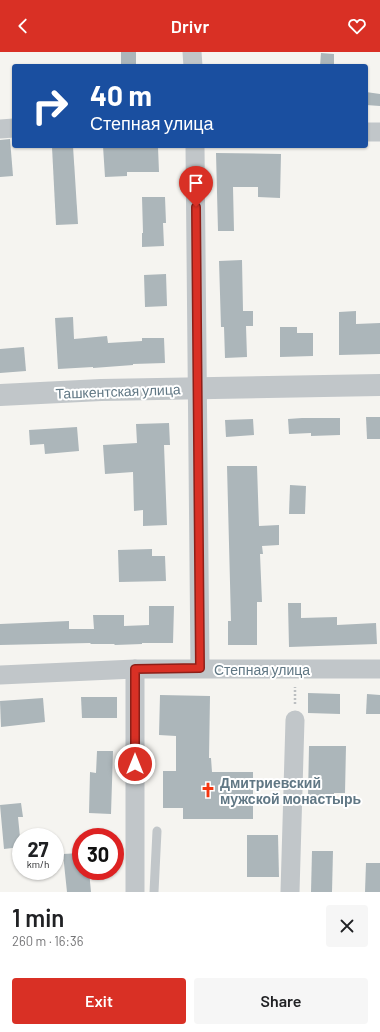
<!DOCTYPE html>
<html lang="en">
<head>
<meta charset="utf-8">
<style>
	body { margin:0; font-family:Barlow,sans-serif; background:#f6f6f6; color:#202124; height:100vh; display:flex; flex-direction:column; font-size:15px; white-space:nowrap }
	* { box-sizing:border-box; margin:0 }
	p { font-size:13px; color:#757577 }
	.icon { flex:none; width:22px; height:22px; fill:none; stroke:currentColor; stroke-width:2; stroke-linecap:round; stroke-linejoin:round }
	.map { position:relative; height:840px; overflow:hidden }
	.side { display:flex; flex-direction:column; background:#fff; flex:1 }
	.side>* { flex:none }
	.banner { position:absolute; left:12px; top:12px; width:356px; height:84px; border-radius:4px; box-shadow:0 1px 3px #0004; background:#1a4fa0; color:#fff; overflow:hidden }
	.speed { position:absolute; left:12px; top:776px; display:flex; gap:8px; font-size:20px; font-weight:700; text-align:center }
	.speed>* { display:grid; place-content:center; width:52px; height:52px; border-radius:50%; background:#fff; box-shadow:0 1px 3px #0004; line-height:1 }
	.speed small { font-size:10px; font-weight:400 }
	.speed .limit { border:6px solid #d22; background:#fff; color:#111 }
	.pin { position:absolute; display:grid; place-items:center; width:34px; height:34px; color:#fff; margin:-41px -17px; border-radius:50% 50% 50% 0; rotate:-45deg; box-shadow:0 0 4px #0007 }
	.pin .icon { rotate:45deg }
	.me { position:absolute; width:44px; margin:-22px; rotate:0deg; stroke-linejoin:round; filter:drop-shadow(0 0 3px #0008) }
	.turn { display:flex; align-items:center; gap:14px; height:84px; padding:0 12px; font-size:18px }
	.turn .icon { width:52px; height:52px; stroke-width:2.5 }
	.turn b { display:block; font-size:28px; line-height:34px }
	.round { display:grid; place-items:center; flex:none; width:42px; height:42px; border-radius:4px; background:#f6f6f6 }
	.overview { display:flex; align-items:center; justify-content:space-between; height:68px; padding:0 12px }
	h1 { font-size:24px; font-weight:600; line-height:30px }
	.action { display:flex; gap:8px; margin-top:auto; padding:8px 12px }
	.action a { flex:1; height:46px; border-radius:4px; background:#d93025; color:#fff; font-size:16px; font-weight:600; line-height:46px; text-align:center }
	.action a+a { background:#f6f6f6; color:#202124 }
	header { display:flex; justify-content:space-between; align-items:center; height:52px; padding:0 12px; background:#d93025; color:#fff; font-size:18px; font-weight:600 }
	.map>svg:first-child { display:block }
</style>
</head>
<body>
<header><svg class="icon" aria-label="back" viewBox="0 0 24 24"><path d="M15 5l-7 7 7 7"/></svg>Drivr<svg class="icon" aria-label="heart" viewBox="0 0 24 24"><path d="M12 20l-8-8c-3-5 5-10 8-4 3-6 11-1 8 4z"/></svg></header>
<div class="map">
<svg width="380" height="840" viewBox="0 0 380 840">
	<rect width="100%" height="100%" fill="#f5f4f0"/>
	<!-- building -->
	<g fill="#acb6ba">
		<rect x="121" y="0" width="15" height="14"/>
		<polygon points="321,1 334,2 334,14 320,14"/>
		<polygon points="366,40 380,42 380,54 366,53"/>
		<polygon points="10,87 13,124 0,125 0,88"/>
		<polygon points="73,94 78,172 56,173 52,95"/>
		<polygon points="103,94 125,94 126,96 158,95 159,120 127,120 127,124 105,125"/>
		<polygon points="216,101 281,102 280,146 258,145 258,135 233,135 234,179 218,179"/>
		<polygon points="142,145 165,145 166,171 163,171 164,194 142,195 142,181 143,181"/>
		<polygon points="242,208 243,259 253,259 253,274 246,274 247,305 225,306 224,275 221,275 219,209"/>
		<polygon points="166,222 167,254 145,255 144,223"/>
		<polygon points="356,259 356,272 380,271 380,302 339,303 339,260"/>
		<polygon points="73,265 74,287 107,284 108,291 142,289 142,286 164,286 165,311 133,312 133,313 93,316 93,315 58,317 55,266"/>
		<polygon points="280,275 297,275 297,281 313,281 313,304 280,305"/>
		<polygon points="24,295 26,319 0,321 0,297"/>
		<polygon points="366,365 380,365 380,387 367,387"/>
		<polygon points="302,366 340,366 340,383 311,384 311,381 289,382 288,367"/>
		<polygon points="253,367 254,383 226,385 225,368"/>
		<polygon points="169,371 170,393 164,393 167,473 143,474 143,458 134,459 133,420 105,422 103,393 137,391 136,372"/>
		<polygon points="77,375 79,399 45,402 44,392 30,393 29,378"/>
		<polygon points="227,414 257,414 259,474 279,473 279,493 262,494 263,502 260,502 262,550 257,550 257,593 228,593 228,569 231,569"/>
		<polygon points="290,433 306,434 305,462 289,462"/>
		<polygon points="152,497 152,504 165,504 166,529 119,530 118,498"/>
		<polygon points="288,551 301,551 301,566 337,565 337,573 376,571 377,592 289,595"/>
		<polygon points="149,554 174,554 173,591 142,591 142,592 115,593 114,592 91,592 90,591 0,593 0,572 69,569 69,577 94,577 93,563 124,563 124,574 149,573"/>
		<polygon points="308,641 340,642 340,662 308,661"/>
		<polygon points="367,642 380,643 380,662 366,662"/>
		<polygon points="160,643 210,644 209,706 211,706 212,720 253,720 253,767 183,767 183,756 163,756 163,719 176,719 176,684 159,683"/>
		<polygon points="81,645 117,645 117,666 82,666"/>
		<polygon points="43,646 45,670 1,675 0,649"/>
		<polygon points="309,694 346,694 345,741 334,741 334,746 308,745"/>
		<polygon points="97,699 113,699 111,762 89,761 90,720 96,721"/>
		<polygon points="21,751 23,765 18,765 21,795 4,797 0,753"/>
		<polygon points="247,783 278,783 279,825 247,825"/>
		<polygon points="312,799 333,799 332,840 311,840"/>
		<polygon points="81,801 81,819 89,819 91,840 67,840 63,802"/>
		<polygon points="366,811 380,811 380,840 365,840"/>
	</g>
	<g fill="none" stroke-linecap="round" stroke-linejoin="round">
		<!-- path -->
		<polyline stroke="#bcbfc1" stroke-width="2.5" stroke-dasharray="2 2" stroke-linecap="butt" points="295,652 295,635"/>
		<!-- service -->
		<polyline stroke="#c1c6c9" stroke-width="9" points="154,840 157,779"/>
		<!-- minor -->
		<g stroke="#c1c6c9" stroke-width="19">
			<polyline points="192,0 193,14"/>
			<polyline points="0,77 14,76"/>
			<polyline points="366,80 380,80"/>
			<polyline points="195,94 200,616"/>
			<polyline points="135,617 135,840"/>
			<polyline points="0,623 135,617 380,617"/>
			<polyline points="290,840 295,668"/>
		</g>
		<!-- tertiary -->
		<polyline stroke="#c1c6c9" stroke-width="22" points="0,343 101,338 380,333"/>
	</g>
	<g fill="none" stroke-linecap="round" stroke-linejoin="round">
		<!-- route casing -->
		<g stroke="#8d1f18" stroke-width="10">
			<polyline id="route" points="135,712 135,617 200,616 196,155"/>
		</g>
		<!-- route -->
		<use href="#route" stroke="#d93025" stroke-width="7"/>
	</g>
	<!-- icons -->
	<defs>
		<g id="church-bare" transform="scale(1.2)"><path d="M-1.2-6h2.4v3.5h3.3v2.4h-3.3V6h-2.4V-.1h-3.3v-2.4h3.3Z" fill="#f43510" stroke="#fff" stroke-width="2.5" paint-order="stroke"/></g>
	</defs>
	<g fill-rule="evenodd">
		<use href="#church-bare" x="208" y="738"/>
	</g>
	<g text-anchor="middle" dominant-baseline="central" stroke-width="4" stroke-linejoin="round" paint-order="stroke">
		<!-- street labels -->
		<g font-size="14" fill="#607784" stroke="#fff">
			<text transform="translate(118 339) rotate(-2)">Ташкентская улица</text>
			<text x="262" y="617">Степная улица</text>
		</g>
		<!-- poi labels -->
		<g font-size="14" font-weight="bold" fill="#607784" stroke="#fff" text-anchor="start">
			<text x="220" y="730">Дмитриевский<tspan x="220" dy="16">мужской монастырь</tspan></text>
		</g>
	</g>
</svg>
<div class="speed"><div>27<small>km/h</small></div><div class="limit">30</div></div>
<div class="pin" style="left:196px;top:155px;background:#d93025"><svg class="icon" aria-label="arrive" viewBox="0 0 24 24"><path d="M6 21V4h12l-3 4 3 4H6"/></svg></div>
<svg class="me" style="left:135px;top:712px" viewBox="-20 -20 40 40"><circle r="17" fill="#d93025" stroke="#fff" stroke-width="3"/><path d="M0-11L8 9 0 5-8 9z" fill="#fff"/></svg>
<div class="banner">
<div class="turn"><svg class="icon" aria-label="right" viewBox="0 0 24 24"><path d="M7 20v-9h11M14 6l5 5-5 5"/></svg><div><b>40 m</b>Степная улица</div></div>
</div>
</div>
<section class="side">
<div class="overview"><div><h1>1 min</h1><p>260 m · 16:36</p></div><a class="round"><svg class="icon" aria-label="close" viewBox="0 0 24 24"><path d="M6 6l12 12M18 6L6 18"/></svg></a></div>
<div class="action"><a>Exit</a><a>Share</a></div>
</section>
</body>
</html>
